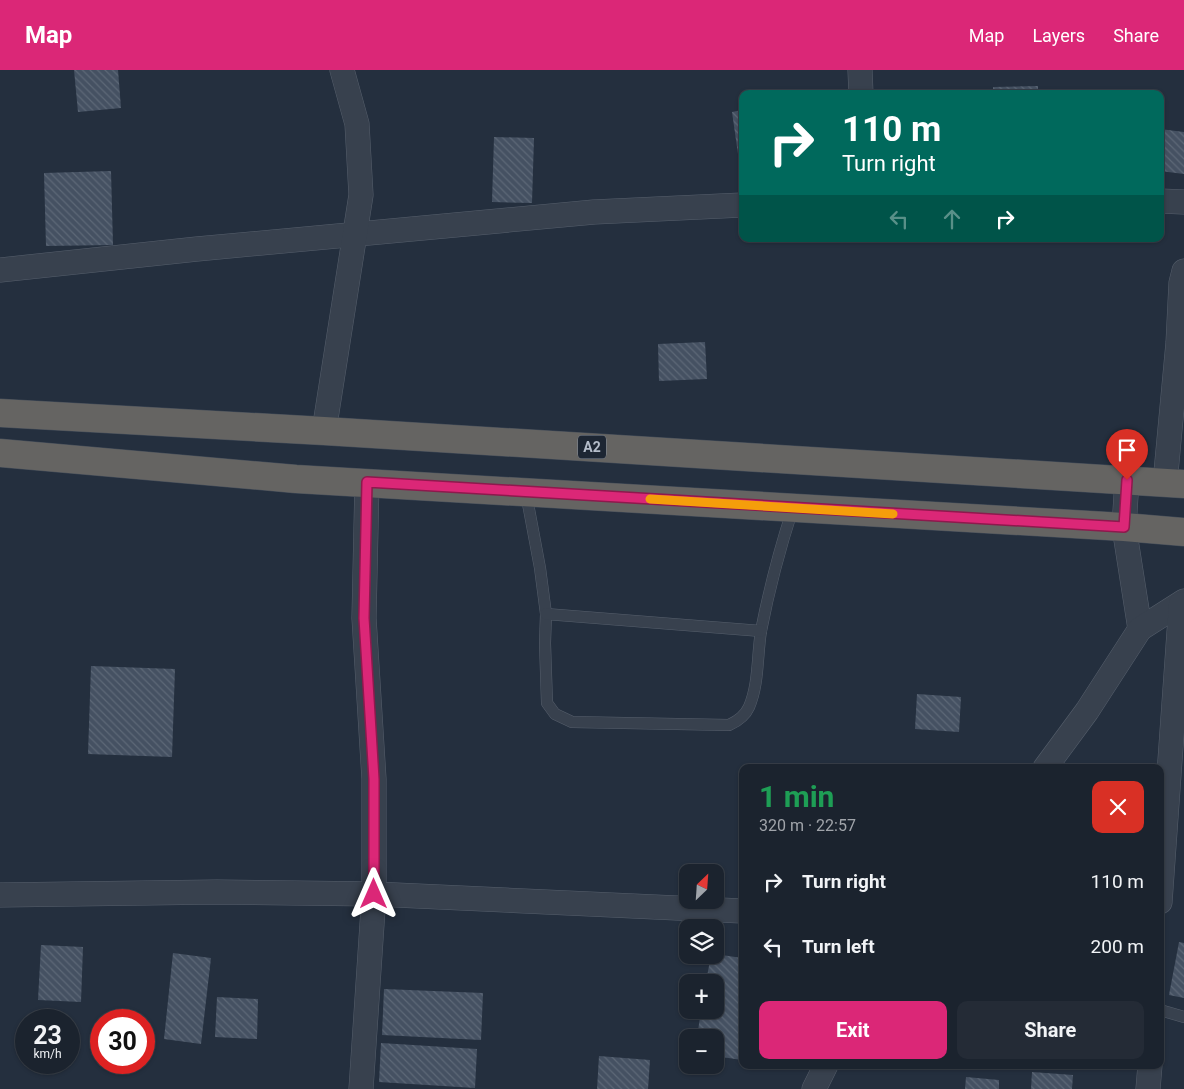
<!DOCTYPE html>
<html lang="en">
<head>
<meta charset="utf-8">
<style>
	body { margin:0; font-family:Roboto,sans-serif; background:#242b36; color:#f1f3f6; height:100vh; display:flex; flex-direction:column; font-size:19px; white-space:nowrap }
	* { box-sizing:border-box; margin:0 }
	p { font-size:16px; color:#a0a4aa }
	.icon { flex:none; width:28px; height:28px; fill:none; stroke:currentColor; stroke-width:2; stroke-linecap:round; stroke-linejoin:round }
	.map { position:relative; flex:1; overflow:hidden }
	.details { position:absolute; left:739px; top:694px; width:425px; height:305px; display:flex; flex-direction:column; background:#1b232e; border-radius:10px; box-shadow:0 1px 4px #0004,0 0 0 1px #39404a }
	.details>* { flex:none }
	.top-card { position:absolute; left:739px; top:20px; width:425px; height:152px; border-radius:10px; box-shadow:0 1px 4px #0004,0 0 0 1px #39404a; background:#00695c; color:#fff; overflow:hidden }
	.needle { width:32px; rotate:25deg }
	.fabs { position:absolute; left:679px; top:794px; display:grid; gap:10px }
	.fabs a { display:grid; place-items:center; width:45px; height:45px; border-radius:10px; background:#1b232e; box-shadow:0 1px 4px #0004,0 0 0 1px #39404a; font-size:25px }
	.speed { position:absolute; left:15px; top:939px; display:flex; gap:10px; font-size:25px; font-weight:700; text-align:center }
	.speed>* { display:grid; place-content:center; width:65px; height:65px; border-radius:50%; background:#1b232e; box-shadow:0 1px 4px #0004,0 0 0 1px #39404a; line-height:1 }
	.speed small { font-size:12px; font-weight:400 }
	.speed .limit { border:8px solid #d22; background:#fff; color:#111 }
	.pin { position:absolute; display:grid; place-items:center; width:42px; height:42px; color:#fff; margin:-51px -21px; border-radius:50% 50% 50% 0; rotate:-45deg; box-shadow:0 0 5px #0007 }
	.pin .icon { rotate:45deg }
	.me { position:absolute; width:55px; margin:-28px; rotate:0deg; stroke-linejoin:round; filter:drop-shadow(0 0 4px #0008) }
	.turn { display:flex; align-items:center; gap:18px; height:105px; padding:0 20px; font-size:22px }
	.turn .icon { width:65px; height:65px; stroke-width:2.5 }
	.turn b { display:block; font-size:35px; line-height:42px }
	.lanes { display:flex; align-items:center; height:48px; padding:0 20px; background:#0003; justify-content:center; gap:25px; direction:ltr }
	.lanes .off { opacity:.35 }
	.round { display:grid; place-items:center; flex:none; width:52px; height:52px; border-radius:10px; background:#242b36 }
	.head { display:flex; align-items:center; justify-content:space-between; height:85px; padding:0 20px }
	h1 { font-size:30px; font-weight:700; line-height:38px; color:#1e9e55 }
	.cta { display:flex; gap:10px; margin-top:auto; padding:10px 20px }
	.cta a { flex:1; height:58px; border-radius:10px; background:#db2777; color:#fff; font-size:20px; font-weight:700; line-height:58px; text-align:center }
	.cta a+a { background:#242b36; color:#f1f3f6 }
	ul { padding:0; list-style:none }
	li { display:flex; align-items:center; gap:15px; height:65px; padding:0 20px }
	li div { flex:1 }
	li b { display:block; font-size:19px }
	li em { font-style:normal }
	header { display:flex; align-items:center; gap:30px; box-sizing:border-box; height:70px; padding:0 25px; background:#db2777; color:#fff }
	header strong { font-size:24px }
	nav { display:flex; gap:28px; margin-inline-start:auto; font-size:18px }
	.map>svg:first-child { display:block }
</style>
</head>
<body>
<header>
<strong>Map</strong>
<nav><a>Map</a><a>Layers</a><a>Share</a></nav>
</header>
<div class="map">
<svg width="1184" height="1019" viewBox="0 0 1184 1019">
	<defs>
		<pattern id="building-back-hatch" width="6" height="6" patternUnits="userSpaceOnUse" patternTransform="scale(1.25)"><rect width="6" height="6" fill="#455162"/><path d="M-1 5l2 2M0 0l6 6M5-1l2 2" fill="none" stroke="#5d6877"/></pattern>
	</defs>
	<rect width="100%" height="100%" fill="#242f3e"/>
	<!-- building -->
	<g fill="url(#building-back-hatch)">
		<polygon points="74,0 118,0 121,38 78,42"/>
		<polygon points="1038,16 1038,24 993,24 993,17"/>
		<polygon points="742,40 742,105 741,105 732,42"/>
		<polygon points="1160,59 1184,62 1184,104 1160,101"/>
		<polygon points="494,67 534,68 532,133 492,132"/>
		<polygon points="111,101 113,175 46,176 44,103"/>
		<polygon points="705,272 707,309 659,311 658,274"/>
		<polygon points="91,596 175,599 172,687 88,684"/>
		<polygon points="917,624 961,627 959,662 915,659"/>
		<polygon points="1179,872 1184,873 1184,928 1169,925"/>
		<polygon points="41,875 83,877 81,932 38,930"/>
		<polygon points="173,883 211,888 201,974 164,969"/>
		<polygon points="715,884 742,888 742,990 715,986 715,968 697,968 701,940 715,940 715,912 706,912 711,885"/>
		<polygon points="384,919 483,923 481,970 382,965"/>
		<polygon points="217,927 258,929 257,969 215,967"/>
		<polygon points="381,973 477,979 475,1018 379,1012"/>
		<polygon points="599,986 650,990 648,1019 597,1019"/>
		<polygon points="1032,1002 1073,1005 1072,1019 1031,1019"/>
		<polygon points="966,1007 999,1010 999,1019 965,1019"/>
	</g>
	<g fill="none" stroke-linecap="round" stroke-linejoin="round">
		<!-- service casing -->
		<g stroke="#565f6c" stroke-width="12">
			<g id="service">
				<path d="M 526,423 L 540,498 L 546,544 L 545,573 L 547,633 L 555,644 L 572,652 L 729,655 C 738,651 745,646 749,637 C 759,614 757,586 761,561 C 769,520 780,478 793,438"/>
				<polyline points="546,544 761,561"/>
				<polyline points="1160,940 1184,947"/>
			</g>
		</g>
		<!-- minor casing -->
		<g stroke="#565f6c" stroke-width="25">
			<g id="minor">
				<polyline points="860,0 861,24"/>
				<polyline points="1160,131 1184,132"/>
				<polyline points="0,200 197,179 594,142 742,135"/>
				<polyline points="324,361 361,125 357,54 342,0"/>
				<polyline points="1127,410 1124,457 1140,559"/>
				<polyline points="1165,413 1178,273 1181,213 1184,201"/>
				<polyline points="1045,698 1087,641 1140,559 1184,531"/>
				<polyline points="0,825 217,822 374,824 742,841"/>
				<polyline points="1160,832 1181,534"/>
				<polyline points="361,1019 374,824 374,709 364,548 367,412"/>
				<polyline points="814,1019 826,995"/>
				<polyline points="1148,1019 1150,995"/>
			</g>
		</g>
		<!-- trunk casing -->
		<g stroke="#434c59" stroke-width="29">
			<g id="trunk">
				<polyline points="0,343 324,361 1184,414"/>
				<polyline points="0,383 296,409 1124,457 1184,462"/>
			</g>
		</g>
		<!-- service -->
		<use href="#service" stroke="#38414e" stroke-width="11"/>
		<!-- minor -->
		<use href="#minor" stroke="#38414e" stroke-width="24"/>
		<!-- trunk -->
		<use href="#trunk" stroke="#656462" stroke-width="28"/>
	</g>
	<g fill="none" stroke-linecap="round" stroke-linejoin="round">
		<!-- route casing -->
		<g stroke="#8e194d" stroke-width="12">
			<polyline id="route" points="374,824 374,709 364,548 367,412 1124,457 1127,410"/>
		</g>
		<!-- route -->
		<use href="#route" stroke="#db2777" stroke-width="9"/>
		<!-- slow -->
		<polyline stroke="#f59e0b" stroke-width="9" points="650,429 893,444"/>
	</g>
	<g text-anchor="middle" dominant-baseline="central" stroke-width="5" stroke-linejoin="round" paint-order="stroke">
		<!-- shield labels -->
		<rect fill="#1d2633" stroke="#878f9c" stroke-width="1" x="578" y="365.5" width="28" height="23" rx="4"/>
		<g font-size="14" font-weight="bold" fill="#b4bcc9">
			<text x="592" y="377">A2</text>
		</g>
	</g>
</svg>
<div class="fabs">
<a><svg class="needle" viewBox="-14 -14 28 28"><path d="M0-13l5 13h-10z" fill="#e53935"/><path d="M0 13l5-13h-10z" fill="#a0a4aa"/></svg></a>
<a><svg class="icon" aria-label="layers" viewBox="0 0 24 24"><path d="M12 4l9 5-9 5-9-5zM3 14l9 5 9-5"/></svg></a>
<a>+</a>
<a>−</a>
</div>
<div class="speed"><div>23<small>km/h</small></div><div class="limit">30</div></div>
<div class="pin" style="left:1127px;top:410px;background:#d93025"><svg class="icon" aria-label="arrive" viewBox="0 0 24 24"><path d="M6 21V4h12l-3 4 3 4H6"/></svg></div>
<svg class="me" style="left:374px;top:824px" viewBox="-20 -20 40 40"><path d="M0-17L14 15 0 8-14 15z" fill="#db2777" stroke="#fff" stroke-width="4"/></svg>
<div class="top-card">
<div class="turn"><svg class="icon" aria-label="right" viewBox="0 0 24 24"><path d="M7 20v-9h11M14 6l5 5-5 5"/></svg><div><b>110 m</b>Turn right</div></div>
<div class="lanes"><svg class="icon off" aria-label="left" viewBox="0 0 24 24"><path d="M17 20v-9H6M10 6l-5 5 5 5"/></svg><svg class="icon off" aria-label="ahead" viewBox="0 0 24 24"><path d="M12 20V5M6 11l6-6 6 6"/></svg><svg class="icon" aria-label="right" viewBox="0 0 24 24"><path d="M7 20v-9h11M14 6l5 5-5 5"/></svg></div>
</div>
<section class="details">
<div class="head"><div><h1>1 min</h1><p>320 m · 22:57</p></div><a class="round" style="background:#d93025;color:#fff"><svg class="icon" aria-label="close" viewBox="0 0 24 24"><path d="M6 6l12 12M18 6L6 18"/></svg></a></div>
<ul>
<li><svg class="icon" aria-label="right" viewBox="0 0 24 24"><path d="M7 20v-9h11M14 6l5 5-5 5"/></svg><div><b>Turn right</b></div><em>110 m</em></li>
<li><svg class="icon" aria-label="left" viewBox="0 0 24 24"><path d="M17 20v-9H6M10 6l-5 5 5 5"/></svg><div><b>Turn left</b></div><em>200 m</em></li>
</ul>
<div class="cta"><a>Exit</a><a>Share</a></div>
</section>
</div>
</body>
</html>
